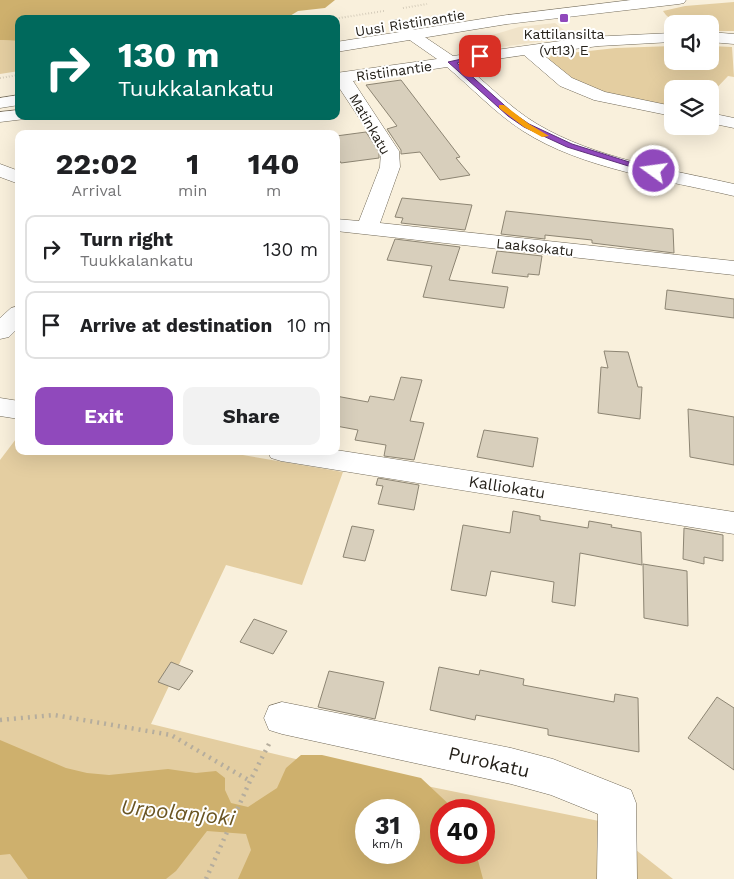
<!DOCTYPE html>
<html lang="en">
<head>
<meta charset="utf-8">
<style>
	body { margin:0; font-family:"Work Sans",sans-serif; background:#f2f2f2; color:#202124; height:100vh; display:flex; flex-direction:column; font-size:19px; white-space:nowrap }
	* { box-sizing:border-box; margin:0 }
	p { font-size:16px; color:#757577 }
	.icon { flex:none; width:28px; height:28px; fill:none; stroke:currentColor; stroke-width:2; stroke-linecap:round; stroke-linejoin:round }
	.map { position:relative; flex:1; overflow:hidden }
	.sheet { position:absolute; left:15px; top:130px; width:325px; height:325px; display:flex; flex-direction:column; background:#fff; border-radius:10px; box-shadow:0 5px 20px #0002 }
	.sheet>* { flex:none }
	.banner { position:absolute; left:15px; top:15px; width:325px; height:105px; border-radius:10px; box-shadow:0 5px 20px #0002; background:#00695c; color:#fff; overflow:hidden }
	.controls { position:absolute; left:664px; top:15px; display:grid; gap:10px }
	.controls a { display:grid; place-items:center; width:55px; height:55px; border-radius:10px; background:#fff; box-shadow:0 5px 20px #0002; font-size:25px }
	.speed { position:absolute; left:355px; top:799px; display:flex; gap:10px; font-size:25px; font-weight:700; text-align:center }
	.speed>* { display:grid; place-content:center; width:65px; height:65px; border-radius:50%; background:#fff; box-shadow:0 5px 20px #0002; line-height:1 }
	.speed small { font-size:12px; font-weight:400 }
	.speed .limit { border:8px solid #d22; background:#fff; color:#111 }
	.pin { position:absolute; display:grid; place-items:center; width:42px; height:42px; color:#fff; margin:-21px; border-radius:10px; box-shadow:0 2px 8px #0006 }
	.me { position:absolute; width:55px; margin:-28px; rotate:284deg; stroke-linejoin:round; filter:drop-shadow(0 0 4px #0008) }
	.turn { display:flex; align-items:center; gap:18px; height:105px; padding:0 20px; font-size:22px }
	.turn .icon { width:65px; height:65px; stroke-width:2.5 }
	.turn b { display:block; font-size:35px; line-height:42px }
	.eta { display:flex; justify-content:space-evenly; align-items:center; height:85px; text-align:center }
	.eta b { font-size:30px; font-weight:700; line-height:35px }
	.button { display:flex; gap:10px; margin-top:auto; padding:10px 20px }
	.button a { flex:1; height:58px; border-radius:10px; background:#9049bc; color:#fff; font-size:20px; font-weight:700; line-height:58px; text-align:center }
	.button a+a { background:#f2f2f2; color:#202124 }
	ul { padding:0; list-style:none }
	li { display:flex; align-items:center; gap:15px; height:68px; margin:0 10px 8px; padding:0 10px; border:2px solid #e0e0e0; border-radius:10px }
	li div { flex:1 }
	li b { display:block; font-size:19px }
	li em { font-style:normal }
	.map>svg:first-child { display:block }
</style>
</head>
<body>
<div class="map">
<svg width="734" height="879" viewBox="0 0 734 879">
	<rect width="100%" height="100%" fill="#f9f0dc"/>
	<!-- built -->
	<polygon fill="#f0e3c9" points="555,23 573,37 487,49 462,44 519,27"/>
	<!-- green -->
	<g fill="#e4cea1" fill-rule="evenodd">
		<path d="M 734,2 L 734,31 L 710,31 L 710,24 C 693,24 673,27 663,11 L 685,6 Z"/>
		<polygon points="0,40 19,41 19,71 0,74"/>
		<polygon points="672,46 672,61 710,61 710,46 732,47 734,77 728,76 710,95 710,89 672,89 672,106 601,92 571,79 548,59 552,55 616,48"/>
		<path d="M 19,435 L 19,451 L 219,451 L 343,472 L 302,585 L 226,565 L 151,724 L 304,761 L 599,821 L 673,879 L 0,879 L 0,460 ZM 366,810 L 409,810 L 409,852 L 366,852 ZM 441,810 L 484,810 L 484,852 L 441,852 Z"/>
	</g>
	<!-- water -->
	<g fill="#ceb06d" fill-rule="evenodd">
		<polygon points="0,0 335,0 325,8 298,11 285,19 19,19 19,41 0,40"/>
		<path d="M 0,740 L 66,768 L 87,773 L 109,775 L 168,769 L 196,773 L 216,771 L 225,778 L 225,790 L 231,803 L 248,807 L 277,788 L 286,768 L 301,755 L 322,755 L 421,778 L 455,810 L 441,810 L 441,852 L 476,853 L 483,879 L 238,879 L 251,850 L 246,834 L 207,831 L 176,871 L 166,879 L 28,879 L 10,854 L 0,855 ZM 366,810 L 409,810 L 409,852 L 366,852 Z"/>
	</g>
	<!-- building -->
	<g fill="#d8cfbc" stroke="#8d8573">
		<polygon points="401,80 460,157 456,158 470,175 440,180 420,152 401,154 401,150 387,129 397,126 366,85"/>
		<polygon points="366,132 379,152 379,158 341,163 336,155 336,136"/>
		<polygon points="402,198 472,205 465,230 401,223 403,218 395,217"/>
		<polygon points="506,211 673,229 674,253 592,243 592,240 545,235 545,239 501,234"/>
		<polygon points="395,239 460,247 449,280 508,287 504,308 423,297 432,266 387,260"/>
		<polygon points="497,251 542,256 539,275 528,274 528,277 492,273"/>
		<polygon points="667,290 734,299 734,318 665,309"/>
		<polygon points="604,351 628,352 638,387 642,387 640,419 598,413 601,367 608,368"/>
		<polygon points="401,377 422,380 410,421 424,423 414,460 384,456 386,445 355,440 358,430 336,426 336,396 368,402 370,396 394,400"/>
		<polygon points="688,409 734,417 734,465 690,457"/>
		<polygon points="484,430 538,438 533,467 477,457"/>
		<polygon points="378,478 419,485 414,510 378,504 383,486 376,485"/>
		<polygon points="513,511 540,516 540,520 588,528 589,521 612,525 611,527 641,532 642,565 580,553 575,606 552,602 554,582 491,571 486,596 451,590 463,525 510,533"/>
		<polygon points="352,526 374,530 365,561 343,557"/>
		<polygon points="684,528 723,535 723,561 704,557 704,564 683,559"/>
		<polygon points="643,564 687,571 688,626 644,618"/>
		<polygon points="254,619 287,631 273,654 240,642"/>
		<polygon points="171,662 193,671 179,690 158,682"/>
		<polygon points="439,667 479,675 480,670 524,679 523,685 614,702 615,694 638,698 639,752 548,735 548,729 476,715 475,720 430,710"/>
		<polygon points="329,671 384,682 375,719 318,707"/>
		<polygon points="717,697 734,708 734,770 688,738"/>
	</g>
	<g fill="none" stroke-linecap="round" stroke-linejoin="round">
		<!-- minor casing -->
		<g stroke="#716958" stroke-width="1">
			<g id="minor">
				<path d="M 396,20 L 401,21 L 453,56 L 589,37 L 672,33 L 672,42 L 599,46 L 541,53 L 572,78 L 605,92 L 672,106 L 672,116 L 594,100 L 560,86 L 524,55 L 463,64 C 488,84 510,108 537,124 C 596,159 668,169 734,184 L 734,196 C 666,180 582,169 523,131 C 495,113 472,88 447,67 L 353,81 L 399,151 L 400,167 L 380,223 L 734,261 L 734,275 L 336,231 L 336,219 L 359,221 L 380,167 L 381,151 L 336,83 L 336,73 L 437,59 L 391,27 L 389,24 L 391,21 Z"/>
				<polygon points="710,32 734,34 734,44 710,42"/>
				<polygon points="19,110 19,116 27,116 25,119 0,122 0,112"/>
				<polygon points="710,113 734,118 734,128 710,123"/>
				<polygon points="0,164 19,171 19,184 0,177"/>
				<polygon points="19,306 19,327 9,337 0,339 0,318 11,308"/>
				<polygon points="0,398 19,401 19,419 0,416"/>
				<polygon points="336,450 734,512 734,534 281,461 271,458 267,451"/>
				<polygon points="282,702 511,748 553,759 631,790 636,803 637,879 597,879 598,814 551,795 511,784 282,734 269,730 264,718 269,706"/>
			</g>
		</g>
		<!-- highway casing -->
		<g stroke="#716958" stroke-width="1">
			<g id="highway">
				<polygon points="631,0 686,0 684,3 679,4 507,24 336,52 336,42 507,15"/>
				<polygon points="19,95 19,105 0,108 0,98"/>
			</g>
		</g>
		<!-- path-far1 -->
		<g stroke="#b5ad9d" stroke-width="2" stroke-dasharray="0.5 2.5" stroke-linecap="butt">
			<polyline points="403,8 427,4"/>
			<polyline points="333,19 384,11"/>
			<polyline points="0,78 19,75"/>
			<polyline points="38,119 61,116"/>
		</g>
		<!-- path -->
		<g stroke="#b5ad9d" stroke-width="4.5" stroke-dasharray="2 5" stroke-linecap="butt">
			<polyline points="0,720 54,715 171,735 250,781"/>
			<polyline points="206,879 250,781 269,744"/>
		</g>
		<!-- minor -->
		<use href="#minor" fill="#fff" fill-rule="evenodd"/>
		<!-- highway -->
		<use href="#highway" fill="#fff" fill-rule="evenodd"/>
	</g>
	<!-- route -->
	<polygon fill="#9049bc" stroke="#5e2f7a" points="480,55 483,55 483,58 457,63 513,113 529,124 572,144 658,171 651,173 567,147 524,127 508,116 448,62"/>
	<!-- slow -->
	<polygon fill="#f59e0b" points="499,105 504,105 529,124 549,136 542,137 524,127 499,108"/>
	<!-- markers -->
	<rect fill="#9049bc" stroke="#fff" stroke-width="2" x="559" y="13" width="10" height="10" rx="2.5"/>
	<g text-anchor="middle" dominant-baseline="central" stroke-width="4" stroke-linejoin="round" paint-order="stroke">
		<!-- far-street labels -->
		<g font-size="14" fill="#25211a" stroke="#fff">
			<text transform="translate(410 23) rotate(-9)">Uusi Ristiinantie</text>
			<text transform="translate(394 71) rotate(-8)">Ristiinantie</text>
			<text transform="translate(370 124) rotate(60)">Matinkatu</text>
			<text transform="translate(535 247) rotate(6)">Laaksokatu</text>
		</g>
		<!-- far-poi labels -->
		<g font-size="14" fill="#25211a" stroke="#fff">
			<text x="564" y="34">Kattilansilta<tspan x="564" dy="16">(vt13) E</tspan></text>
		</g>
		<!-- street labels -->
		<g font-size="16" fill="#25211a" stroke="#fff">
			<text transform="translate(507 487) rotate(9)">Kalliokatu</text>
		</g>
		<!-- near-street labels -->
		<g font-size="19" fill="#25211a" stroke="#fff">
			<text transform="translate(489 762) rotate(13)">Purokatu</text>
		</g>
		<!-- near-water labels -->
		<g font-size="21" font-style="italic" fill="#695422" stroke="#fff">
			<text transform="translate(178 812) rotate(6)">Urpolanjoki</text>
		</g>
	</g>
</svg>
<div class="controls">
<a><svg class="icon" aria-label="sound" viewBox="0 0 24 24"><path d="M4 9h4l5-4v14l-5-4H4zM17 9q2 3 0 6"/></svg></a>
<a><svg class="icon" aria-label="layers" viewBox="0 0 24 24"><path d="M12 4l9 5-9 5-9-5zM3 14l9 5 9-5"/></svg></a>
</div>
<div class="speed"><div>31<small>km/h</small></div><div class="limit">40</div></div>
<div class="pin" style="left:480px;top:56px;background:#d93025"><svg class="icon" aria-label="arrive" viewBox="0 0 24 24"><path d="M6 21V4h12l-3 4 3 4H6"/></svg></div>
<svg class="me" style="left:654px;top:171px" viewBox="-20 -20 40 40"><circle r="17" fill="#9049bc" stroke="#fff" stroke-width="3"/><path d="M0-11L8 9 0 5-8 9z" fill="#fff"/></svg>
<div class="banner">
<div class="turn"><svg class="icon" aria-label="right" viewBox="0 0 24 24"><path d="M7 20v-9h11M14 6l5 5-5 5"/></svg><div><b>130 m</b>Tuukkalankatu</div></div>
</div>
<section class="sheet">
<div class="eta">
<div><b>22:02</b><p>Arrival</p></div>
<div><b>1</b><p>min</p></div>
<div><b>140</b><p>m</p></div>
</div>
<ul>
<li><svg class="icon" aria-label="right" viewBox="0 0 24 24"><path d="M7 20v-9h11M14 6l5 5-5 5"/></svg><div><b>Turn right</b><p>Tuukkalankatu</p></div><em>130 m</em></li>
<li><svg class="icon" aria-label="arrive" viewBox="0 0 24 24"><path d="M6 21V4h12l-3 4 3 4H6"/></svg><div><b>Arrive at destination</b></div><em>10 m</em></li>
</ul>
<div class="button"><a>Exit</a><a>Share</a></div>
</section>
</div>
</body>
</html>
